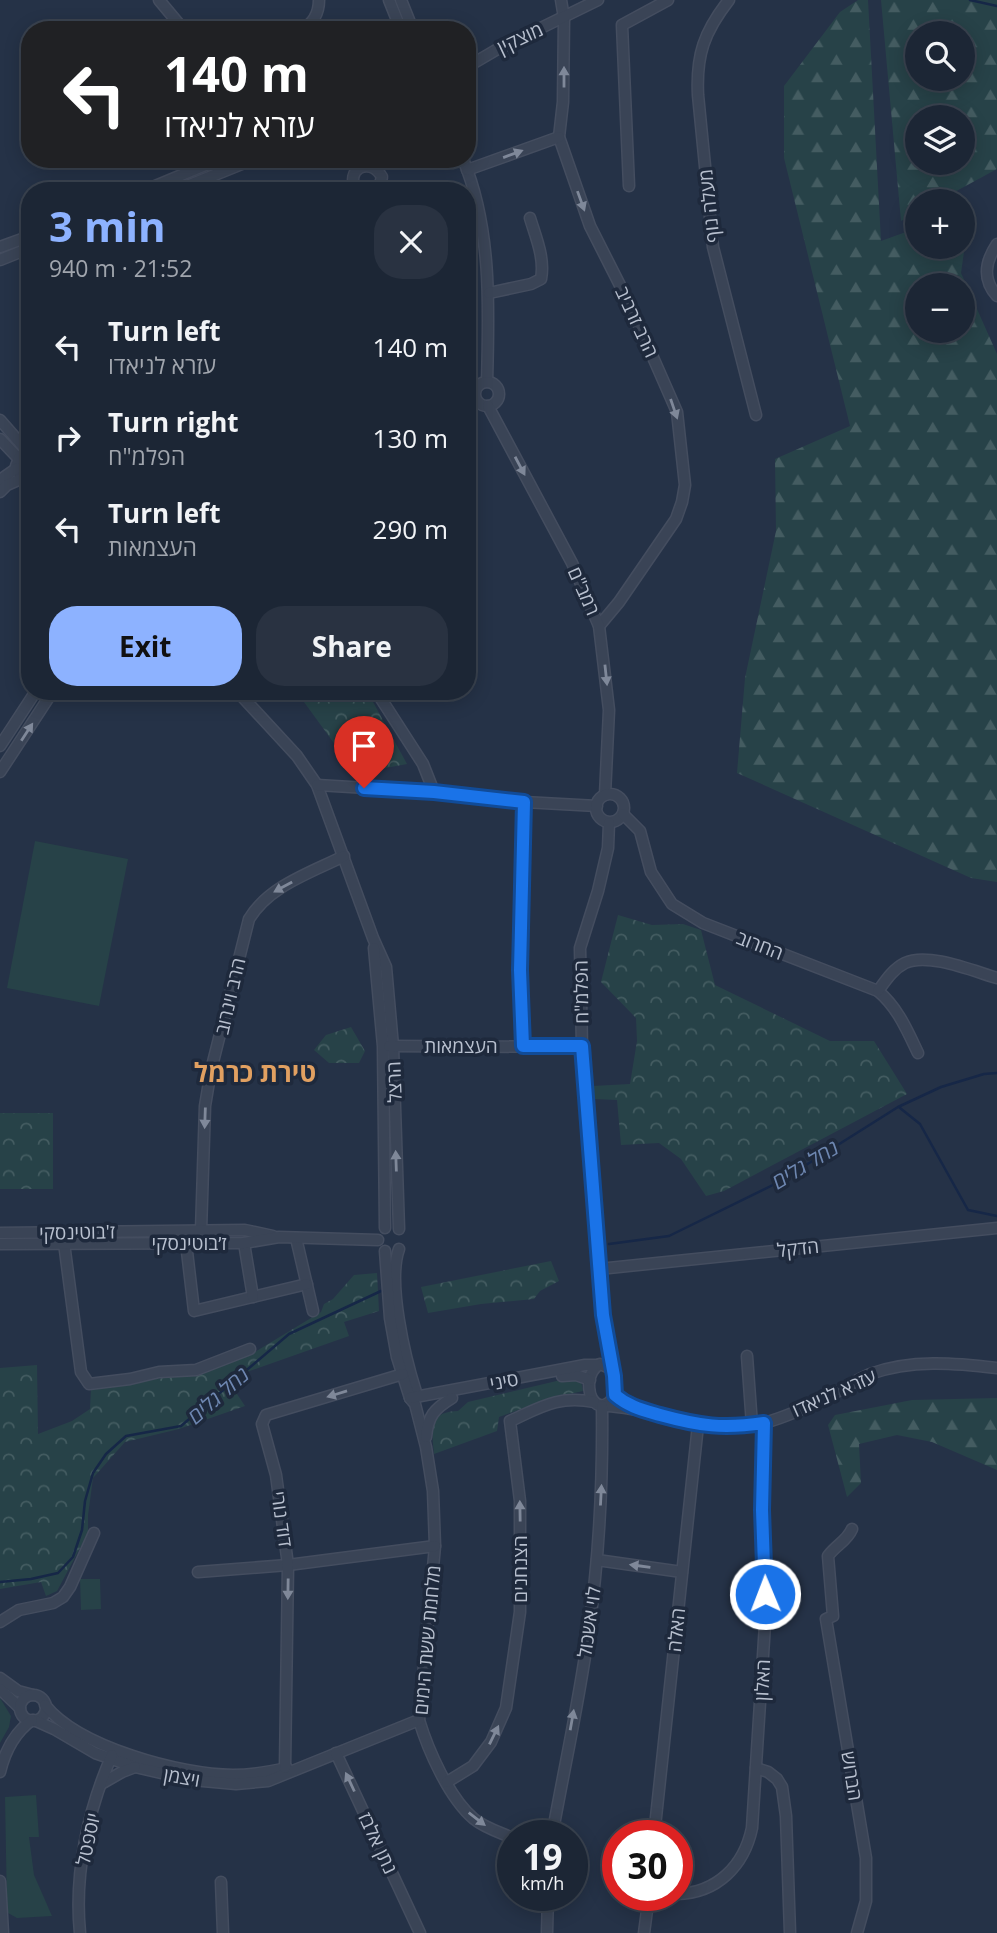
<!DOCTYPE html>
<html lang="en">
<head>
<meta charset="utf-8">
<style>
	body { margin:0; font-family:"Open Sans",Heebo,sans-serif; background:#293241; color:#f1f3f6; height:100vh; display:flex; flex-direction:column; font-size:26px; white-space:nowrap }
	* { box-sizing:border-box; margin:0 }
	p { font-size:23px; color:#a0a5ad }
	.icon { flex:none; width:38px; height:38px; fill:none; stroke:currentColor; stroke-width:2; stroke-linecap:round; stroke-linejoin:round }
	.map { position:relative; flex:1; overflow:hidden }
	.panel { position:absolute; left:21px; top:182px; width:455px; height:518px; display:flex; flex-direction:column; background:#1c2635; border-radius:28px; box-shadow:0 4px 18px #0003,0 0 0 2px #3a4350 }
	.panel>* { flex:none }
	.guide { position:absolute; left:21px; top:21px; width:455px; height:147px; border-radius:28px; box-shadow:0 4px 18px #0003,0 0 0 2px #3a4350; background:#202124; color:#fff; overflow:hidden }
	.fabs { position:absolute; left:905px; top:21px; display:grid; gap:14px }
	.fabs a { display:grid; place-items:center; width:70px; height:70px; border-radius:50%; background:#1c2635; box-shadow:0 4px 18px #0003,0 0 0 2px #3a4350; font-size:35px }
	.speed { position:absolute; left:497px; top:1820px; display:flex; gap:14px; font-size:35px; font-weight:700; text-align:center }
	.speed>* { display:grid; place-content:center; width:91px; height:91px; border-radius:50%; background:#1c2635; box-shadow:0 4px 18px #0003,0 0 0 2px #3a4350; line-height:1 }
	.speed small { font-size:18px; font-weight:400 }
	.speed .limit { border:10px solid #d22; background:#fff; color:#111 }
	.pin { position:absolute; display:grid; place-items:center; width:60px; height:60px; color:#fff; margin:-72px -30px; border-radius:50% 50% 50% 0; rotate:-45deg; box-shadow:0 0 7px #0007 }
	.pin .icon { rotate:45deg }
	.me { position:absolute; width:77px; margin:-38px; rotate:359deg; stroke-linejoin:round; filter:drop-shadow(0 0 5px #0008) }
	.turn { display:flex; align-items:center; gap:24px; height:147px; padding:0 28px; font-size:32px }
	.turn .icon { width:91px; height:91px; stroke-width:2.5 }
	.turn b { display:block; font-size:49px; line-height:60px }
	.round { display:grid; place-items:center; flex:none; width:74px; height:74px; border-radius:28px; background:#293241 }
	.summary { display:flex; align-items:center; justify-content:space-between; height:119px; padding:0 28px }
	h1 { font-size:42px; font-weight:700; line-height:52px; color:#8db2ff }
	.primary-button { display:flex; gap:14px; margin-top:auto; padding:14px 28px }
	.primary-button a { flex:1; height:80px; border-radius:28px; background:#8db2ff; color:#111; font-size:28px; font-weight:700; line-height:80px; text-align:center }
	.primary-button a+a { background:#293241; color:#f1f3f6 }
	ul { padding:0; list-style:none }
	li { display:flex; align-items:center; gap:21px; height:91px; padding:0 28px }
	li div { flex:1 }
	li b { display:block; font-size:26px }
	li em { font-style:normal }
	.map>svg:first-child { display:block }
</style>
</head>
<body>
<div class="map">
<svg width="997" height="1933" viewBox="0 0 997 1933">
	<defs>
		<pattern id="forest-firs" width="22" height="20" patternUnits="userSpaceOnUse" patternTransform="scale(1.75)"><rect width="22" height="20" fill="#274248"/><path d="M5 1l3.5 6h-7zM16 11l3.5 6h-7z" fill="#445c61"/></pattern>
		<pattern id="park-crowns" width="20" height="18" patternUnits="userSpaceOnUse" patternTransform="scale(1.75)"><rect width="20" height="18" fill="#274248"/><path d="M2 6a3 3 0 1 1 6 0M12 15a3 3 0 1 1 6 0" fill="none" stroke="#445c61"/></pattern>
	</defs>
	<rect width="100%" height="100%" fill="#253247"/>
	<!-- grass -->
	<g fill="#274248">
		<polygon points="35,841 128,859 99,1006 7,988"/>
		<polygon points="80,1579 100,1579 101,1609 81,1610"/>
		<polygon points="0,1698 11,1716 9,1727 0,1743"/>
		<polygon points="36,1795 39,1837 29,1837 34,1875 52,1916 17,1918 8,1913 7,1909 5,1797"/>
	</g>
	<!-- forest -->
	<g fill="url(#forest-firs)" fill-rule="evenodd">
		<path d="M 858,0 L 868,0 L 881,241 L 917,228 L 917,247 L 962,247 L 963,212 L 970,209 L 961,273 L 997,354 L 997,882 L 971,878 L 737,773 L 745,678 L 776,531 L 775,459 L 850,426 L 784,158 L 784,86 L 840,12 ZM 917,285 L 962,285 L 962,331 L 917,331 Z"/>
		<path d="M 881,0 L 997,0 L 997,169 L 938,201 L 917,201 L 917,212 L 901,221 ZM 917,33 L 962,33 L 962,79 L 917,79 ZM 917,117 L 962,117 L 962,163 L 917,163 Z"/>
		<polygon points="997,1398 997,1470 932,1442 897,1435 859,1444 861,1483 847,1497 828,1425 835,1415 912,1400"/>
	</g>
	<!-- park -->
	<g fill="url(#park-crowns)">
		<polygon points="296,691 367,691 407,764 375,770 336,746"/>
		<polygon points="618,915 652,925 683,924 701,930 715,985 830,1041 874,1041 907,1094 724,1191 706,1196 681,1159 659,1143 621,1145 617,1100 595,1099 593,1086 630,1084 637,1041 636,1018 601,982"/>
		<polygon points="351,1027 365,1051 359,1063 329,1063 314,1050 326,1035"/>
		<rect x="0" y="1113" width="53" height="76"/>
		<polygon points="551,1261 559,1281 540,1291 534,1299 481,1304 428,1313 421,1287"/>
		<polygon points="377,1273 379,1311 344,1322 349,1336 227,1379 245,1406 179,1429 125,1442 93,1478 88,1515 88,1533 57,1591 46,1596 41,1582 0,1589 0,1368 37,1365 38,1434 72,1421 90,1409 91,1388 206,1372 248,1356 321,1312 324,1304 333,1299 354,1275"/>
		<path d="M 565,1379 L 581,1381 L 583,1391 L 552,1398 L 499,1417 L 497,1431 L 434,1454 C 432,1430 427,1412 458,1411 L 468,1402 Z"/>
	</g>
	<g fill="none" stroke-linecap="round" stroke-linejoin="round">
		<!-- stream -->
		<g stroke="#162747" stroke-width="2.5">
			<polyline points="970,0 997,6"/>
			<polyline points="900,1108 920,1124 968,1210 997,1216"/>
			<polyline points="609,1244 669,1236 779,1182 898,1107 941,1087 984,1074 997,1073"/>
			<polyline points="0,1582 31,1579 58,1573 73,1557 82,1530 85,1501 93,1473 106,1454 126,1436 181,1426 289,1334 381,1291"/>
		</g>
		<!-- minor casing -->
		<g stroke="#444d5f" stroke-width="13">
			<g id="minor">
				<polyline points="159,0 184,30"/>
				<polyline points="389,0 401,30"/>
				<polyline points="401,0 413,30"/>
				<polyline points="561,0 564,18 563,102 559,137 590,226 630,305 677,412 685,485 682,502 676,519 619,602 599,626"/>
				<path d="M 729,0 C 704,32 696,55 698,95 L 713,247 L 756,415"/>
				<path d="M 301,30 C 313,24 319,13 319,0"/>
				<polyline points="467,67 496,50 598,0"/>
				<path d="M 463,159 C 492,229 489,308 487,382"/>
				<polyline points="467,170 559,137"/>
				<polyline points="629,186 622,25 668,0"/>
				<polyline points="143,191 220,159"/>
				<polyline points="175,191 254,159"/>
				<path d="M 357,191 C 343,170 370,155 382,177 L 378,191"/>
				<path d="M 997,244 C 985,262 982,279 997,296"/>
				<polyline points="0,247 30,236"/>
				<polyline points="0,260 30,248"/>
				<path d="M 489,293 L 531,284 L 541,279 C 545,258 536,238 530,218"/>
				<circle cx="487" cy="394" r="12"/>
				<polyline points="488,406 572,563 599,626 609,710 605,795"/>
				<polyline points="0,420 28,452"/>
				<polyline points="0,439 18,458"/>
				<polyline points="30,452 20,456 16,466 20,475 30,480"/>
				<polyline points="0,480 17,468"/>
				<polyline points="0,492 7,485 23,478"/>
				<polyline points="237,691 297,756 317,785 373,938 386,967 393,1046 399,1229"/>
				<polyline points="376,691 423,764 434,792"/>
				<polyline points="0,746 36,691"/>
				<polyline points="0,772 53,691"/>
				<polyline points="317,785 434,792 524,802 597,806"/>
				<circle cx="610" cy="808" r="14"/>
				<path d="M 623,814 L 640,831 L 651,872 L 672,904 L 703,923 L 878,991 C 898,1008 907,1030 918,1053"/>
				<polyline points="609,823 608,848 598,891 580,948 582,1047 599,1269 603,1315 612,1369"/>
				<polyline points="374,948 383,1046 385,1228"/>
				<path d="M 878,991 C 886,980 893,969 905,963 C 928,952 973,971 997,978"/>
				<polyline points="389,1046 582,1047"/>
				<polyline points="522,1046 520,970 524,802"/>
				<path d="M 201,1231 L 205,1106 L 211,1070 L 249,919 C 269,886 310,873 344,856"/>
				<polyline points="0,1233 245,1230 273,1236"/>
				<polyline points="296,1238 313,1311"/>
				<polyline points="64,1243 81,1372 89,1384 130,1379 159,1372 196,1370 250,1349"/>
				<polyline points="186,1243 194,1311 307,1284"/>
				<polyline points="244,1243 253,1297"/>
				<polyline points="0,1244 244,1243 279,1237 378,1240"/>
				<path d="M 399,1249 C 387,1282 405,1358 416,1392"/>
				<path d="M 385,1251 L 390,1318 L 397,1357 L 410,1398 L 415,1404 L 426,1447 L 433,1491 L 435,1546 L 419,1720 C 428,1750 449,1798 474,1819 C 485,1828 499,1832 513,1838"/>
				<polyline points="599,1269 997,1228"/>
				<polyline points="747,1356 752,1425"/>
				<path d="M 600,1364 L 612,1369 C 627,1407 588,1421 589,1382 C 590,1374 593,1368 600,1364 Z"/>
				<polyline points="562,1376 576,1375 590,1380"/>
				<polyline points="410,1398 585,1365 597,1365"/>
				<path d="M 606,1406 C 659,1408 710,1437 764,1423 C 786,1417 812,1405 833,1394 C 845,1388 858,1379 870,1374 C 911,1359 955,1363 997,1368"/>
				<path d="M 426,1437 C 428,1416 434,1409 452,1398"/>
				<path d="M 852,1529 C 847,1541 836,1545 828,1556 L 833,1616 L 826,1619 L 866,1858 L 866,1901 L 857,1933"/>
				<polyline points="597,1560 682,1572"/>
				<polyline points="198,1572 288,1565 435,1546"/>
				<polyline points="0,1622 19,1610 53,1603 63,1597 70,1587 94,1533"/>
				<polyline points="0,1678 18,1691 33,1695"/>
				<polyline points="0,1689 20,1708"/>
				<circle cx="33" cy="1708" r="13"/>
				<path d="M 45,1705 C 78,1747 181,1775 233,1775 C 251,1775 269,1772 287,1768"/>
				<polyline points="34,1720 54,1729 95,1753 135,1767 192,1780 236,1784 268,1781 419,1720"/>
				<polyline points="336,1753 420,1933"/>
				<polyline points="285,1768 288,1565 276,1475 262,1424 266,1415 403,1374"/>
				<polyline points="756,1768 768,1772 777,1779 782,1787 786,1816 790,1933"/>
				<path d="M 0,1772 C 5,1751 14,1733 32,1720"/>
				<path d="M 447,1782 L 473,1766 L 491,1742 L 506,1708 L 520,1612 L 520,1501 L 510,1421 C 541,1407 559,1395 594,1402"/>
				<polyline points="101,1784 122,1772 135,1767"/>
				<path d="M 552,1836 C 564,1769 579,1702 588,1636 C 599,1560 603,1483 602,1406"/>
				<polyline points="654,1836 698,1425"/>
				<polyline points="0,1881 3,1933"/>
				<polyline points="221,1882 223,1933"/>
				<path d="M 677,1894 C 717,1893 744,1866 752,1828 L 765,1624 L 762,1510 L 764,1423"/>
				<path d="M 80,1933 C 74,1873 88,1810 112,1755"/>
				<polyline points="547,1933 548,1895"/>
				<polyline points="644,1933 649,1895"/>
			</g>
		</g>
		<!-- minor -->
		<use href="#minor" stroke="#3a4456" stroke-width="10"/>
	</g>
	<!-- one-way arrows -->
	<defs><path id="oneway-solid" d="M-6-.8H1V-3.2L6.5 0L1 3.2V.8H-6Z" transform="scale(1.75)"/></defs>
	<g fill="#7f8899">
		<use href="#oneway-solid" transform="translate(564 77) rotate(-90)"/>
		<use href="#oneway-solid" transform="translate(513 154) rotate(-20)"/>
		<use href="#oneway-solid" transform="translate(581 201) rotate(70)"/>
		<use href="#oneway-solid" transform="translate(674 409) rotate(71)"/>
		<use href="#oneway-solid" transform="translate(520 466) rotate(62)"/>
		<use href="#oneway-solid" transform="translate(606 675) rotate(84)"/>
		<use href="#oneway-solid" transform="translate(27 732) rotate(-57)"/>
		<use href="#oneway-solid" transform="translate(283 887) rotate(151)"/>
		<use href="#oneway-solid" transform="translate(205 1118) rotate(92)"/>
		<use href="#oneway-solid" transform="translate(396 1161) rotate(-92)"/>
		<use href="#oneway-solid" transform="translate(337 1394) rotate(163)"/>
		<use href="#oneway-solid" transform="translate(601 1495) rotate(-87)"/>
		<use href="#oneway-solid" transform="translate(520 1511) rotate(-91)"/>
		<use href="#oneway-solid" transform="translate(640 1566) rotate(-172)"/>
		<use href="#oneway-solid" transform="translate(288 1589) rotate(91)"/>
		<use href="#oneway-solid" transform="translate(572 1720) rotate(-80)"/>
		<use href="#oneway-solid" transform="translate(494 1735) rotate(-64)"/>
		<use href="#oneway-solid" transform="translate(350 1782) rotate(-115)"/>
		<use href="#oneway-solid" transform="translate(477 1819) rotate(38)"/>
	</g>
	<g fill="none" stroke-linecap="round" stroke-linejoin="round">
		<!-- route casing -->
		<g stroke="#114b97" stroke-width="18">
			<path id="route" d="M 364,788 L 434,792 L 524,802 L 520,970 L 523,1046 L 582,1046 L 603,1315 L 614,1376 L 615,1395 C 629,1407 643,1410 660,1415 C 700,1426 723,1429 764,1423 L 762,1510 L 765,1594"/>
		</g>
		<!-- route -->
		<use href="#route" stroke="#1a73e8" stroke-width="12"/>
	</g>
	<g text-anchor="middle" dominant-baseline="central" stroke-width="7" stroke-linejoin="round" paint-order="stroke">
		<!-- street labels -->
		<g font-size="19" fill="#b8c0cf" stroke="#1e293c">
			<text transform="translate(520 38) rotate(-25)">מוצקין</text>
			<text transform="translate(709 206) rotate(-96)">מעלה נוף</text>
			<text transform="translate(637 322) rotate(65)">הרב זרביב</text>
			<text transform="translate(584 591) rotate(66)">רמב"ם</text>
			<text transform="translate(760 945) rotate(21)">החרוב</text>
			<text transform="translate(581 992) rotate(-91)">הפלמ"ח</text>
			<text transform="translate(230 996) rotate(-77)">הרב וינרוב</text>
			<text x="461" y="1046">העצמאות</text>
			<text transform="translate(394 1082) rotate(-92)">הרצל</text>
			<text transform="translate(77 1232) rotate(-1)">ז'בוטינסקי</text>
			<text x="189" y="1243">ז׳בוטינסקי</text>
			<text transform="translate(798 1248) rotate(-6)">הדקל</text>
			<text transform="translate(504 1381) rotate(-11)">סיני</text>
			<text transform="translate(834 1393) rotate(-24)">עזרא לניאדו</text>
			<text transform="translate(282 1519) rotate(82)">דוד נורי</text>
			<text transform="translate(520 1569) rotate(-90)">הצנחנים</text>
			<text transform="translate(589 1622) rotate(-82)">לוי אשכול</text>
			<text transform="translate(676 1630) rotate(-84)">האלה</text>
			<text transform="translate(427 1640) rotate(-85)">מלחמת ששת הימים</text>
			<text transform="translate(762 1680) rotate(-87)">האלון</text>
			<text transform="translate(852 1776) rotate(81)">הברוש</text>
			<text transform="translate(182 1777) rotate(10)">ויצמן</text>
			<text transform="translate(88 1839) rotate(-78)">יוספטל</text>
			<text transform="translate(378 1843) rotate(65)">נתן אלבז</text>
		</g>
		<!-- water labels -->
		<g font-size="21" font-style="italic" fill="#6e87b1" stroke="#1e293c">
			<text transform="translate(805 1164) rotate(-31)">נחל גלים</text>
			<text transform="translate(218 1395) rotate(-41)">נחל גלים</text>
		</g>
		<!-- district labels -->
		<g font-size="26" font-weight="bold" fill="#e1a061" stroke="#1e293c">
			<text x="255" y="1072">טירת כרמל</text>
		</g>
	</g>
</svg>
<div class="fabs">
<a><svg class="icon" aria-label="search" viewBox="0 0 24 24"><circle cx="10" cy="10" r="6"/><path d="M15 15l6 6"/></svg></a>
<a><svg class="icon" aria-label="layers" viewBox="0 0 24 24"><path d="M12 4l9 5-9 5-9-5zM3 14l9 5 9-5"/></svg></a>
<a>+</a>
<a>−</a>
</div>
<div class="speed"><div>19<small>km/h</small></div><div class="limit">30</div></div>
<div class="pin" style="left:364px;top:788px;background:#d93025"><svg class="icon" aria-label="arrive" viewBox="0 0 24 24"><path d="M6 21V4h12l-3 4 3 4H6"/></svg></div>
<svg class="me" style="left:765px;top:1594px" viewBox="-20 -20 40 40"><circle r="17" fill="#1a73e8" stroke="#fff" stroke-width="3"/><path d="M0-11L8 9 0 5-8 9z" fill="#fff"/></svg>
<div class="guide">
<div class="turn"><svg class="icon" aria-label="left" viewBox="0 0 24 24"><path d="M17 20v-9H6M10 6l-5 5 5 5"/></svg><div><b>140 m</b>עזרא לניאדו</div></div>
</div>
<section class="panel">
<div class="summary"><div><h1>3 min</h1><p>940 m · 21:52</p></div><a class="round"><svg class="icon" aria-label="close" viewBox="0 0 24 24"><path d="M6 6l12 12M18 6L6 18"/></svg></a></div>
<ul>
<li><svg class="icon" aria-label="left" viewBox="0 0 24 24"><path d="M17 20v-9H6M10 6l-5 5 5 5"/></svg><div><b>Turn left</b><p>עזרא לניאדו</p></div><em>140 m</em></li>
<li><svg class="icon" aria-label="right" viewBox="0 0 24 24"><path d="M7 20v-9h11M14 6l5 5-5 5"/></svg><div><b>Turn right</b><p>הפלמ&quot;ח</p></div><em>130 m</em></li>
<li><svg class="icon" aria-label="left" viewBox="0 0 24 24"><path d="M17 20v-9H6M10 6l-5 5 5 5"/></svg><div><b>Turn left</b><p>העצמאות</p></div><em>290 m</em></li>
</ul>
<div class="primary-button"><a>Exit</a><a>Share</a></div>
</section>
</div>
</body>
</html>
